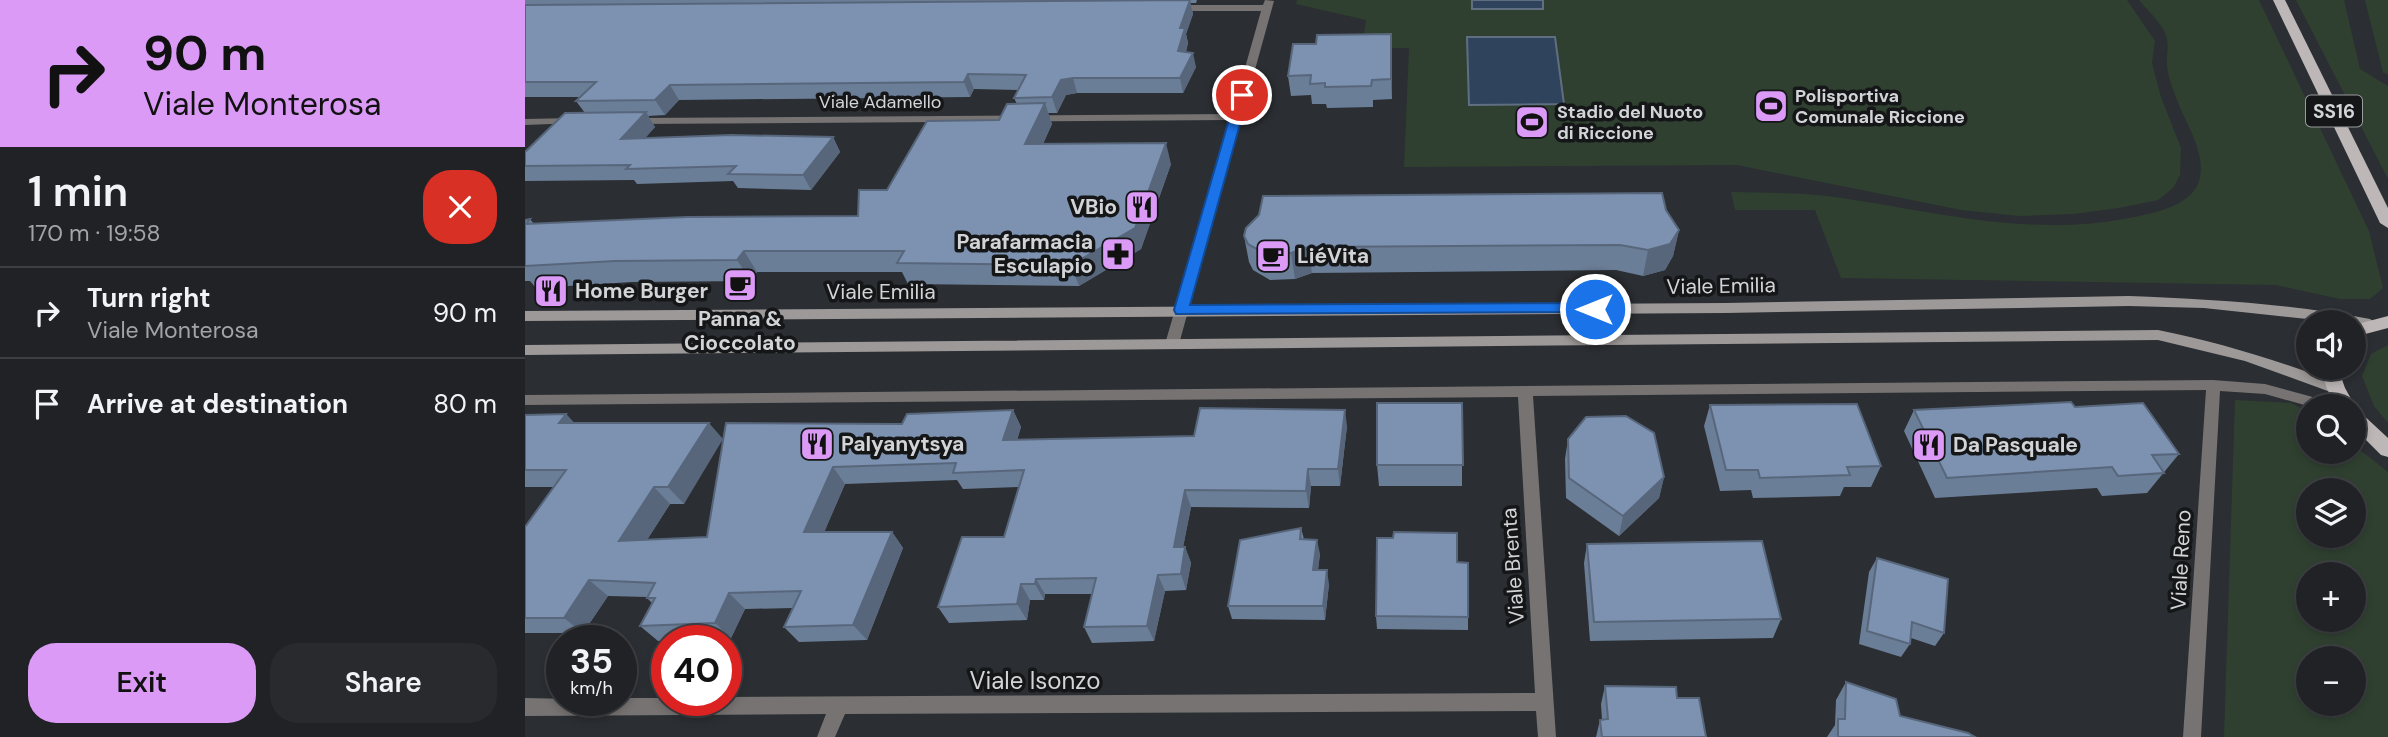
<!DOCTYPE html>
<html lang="en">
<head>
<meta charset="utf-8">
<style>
	body { margin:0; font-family:"DM Sans",sans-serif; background:#282a2e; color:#f1f3f6; height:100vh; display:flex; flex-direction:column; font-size:26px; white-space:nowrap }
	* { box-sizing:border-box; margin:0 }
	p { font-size:23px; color:#a2a4a7 }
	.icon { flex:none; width:38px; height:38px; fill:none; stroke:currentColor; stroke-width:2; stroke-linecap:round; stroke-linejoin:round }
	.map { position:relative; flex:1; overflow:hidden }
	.sheet { display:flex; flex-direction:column; background:#202226; width:525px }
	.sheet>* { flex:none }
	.guide { background:#da9af6; color:#111; overflow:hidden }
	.controls { position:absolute; left:1771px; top:310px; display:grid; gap:14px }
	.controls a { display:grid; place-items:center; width:70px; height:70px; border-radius:50%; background:#202226; box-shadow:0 4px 10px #0003,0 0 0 2px #3d3f43; font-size:35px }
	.speed { position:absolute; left:21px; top:625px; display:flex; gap:14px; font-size:35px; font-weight:700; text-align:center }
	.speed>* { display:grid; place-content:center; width:91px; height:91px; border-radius:50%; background:#202226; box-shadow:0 4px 10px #0003,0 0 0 2px #3d3f43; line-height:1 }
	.speed small { font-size:18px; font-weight:400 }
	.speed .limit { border:10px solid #d22; background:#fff; color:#111 }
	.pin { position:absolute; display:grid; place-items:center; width:60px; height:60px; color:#fff; margin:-30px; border:4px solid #fff; border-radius:50%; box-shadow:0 2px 7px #0007 }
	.me { position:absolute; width:77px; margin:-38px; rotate:270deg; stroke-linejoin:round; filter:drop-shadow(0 0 5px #0008) }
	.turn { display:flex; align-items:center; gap:24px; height:147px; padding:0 28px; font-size:32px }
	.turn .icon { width:91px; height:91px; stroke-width:2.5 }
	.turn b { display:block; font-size:49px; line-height:60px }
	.round { display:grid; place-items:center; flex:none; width:74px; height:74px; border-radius:28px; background:#282a2e }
	.headline { display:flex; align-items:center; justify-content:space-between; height:119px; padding:0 28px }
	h1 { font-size:42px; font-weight:600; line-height:52px }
	.action { display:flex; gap:14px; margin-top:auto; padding:14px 28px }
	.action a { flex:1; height:80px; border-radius:28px; background:#da9af6; color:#111; font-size:28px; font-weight:600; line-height:80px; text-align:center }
	.action a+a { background:#282a2e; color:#f1f3f6 }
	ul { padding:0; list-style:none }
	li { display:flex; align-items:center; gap:21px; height:91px; padding:0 28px; border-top:2px solid #3d3f43 }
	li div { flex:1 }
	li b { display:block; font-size:26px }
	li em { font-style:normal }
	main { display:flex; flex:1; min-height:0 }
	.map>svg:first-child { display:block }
</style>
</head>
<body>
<main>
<section class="sheet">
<div class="guide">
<div class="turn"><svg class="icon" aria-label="right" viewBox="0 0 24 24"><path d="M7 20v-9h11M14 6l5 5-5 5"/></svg><div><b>90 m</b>Viale Monterosa</div></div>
</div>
<div class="headline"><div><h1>1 min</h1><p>170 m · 19:58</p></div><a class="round" style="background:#d93025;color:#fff"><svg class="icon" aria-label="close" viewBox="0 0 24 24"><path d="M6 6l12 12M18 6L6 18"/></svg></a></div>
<ul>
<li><svg class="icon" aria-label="right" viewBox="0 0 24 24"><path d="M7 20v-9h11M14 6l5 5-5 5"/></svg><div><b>Turn right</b><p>Viale Monterosa</p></div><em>90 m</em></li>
<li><svg class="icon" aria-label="arrive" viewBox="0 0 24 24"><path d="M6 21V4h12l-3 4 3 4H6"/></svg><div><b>Arrive at destination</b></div><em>80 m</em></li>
</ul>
<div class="action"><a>Exit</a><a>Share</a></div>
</section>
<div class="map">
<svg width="1863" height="737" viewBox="0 0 1863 737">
	<rect width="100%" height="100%" fill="#2b2e32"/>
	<!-- green -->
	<g fill="#2f4030" fill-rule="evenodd">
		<polygon points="772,0 1602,0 1630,41 1627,63 1636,97 1656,148 1655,175 1648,188 1633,200 1594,208 1548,214 1495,216 1436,210 1212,165 879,167 884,48 837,48 841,20 771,4"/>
		<path d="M 1614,0 L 1734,0 L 1844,231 L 1858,288 L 1845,299 L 1815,299 L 1751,285 L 1316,278 L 1290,210 L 1210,210 L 1206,192 C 1243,193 1280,192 1317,198 C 1423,214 1515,240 1623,214 C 1641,210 1668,201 1674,181 C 1681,157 1666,132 1656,110 C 1651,96 1643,80 1642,65 C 1641,54 1645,44 1640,33 C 1635,21 1622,10 1614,0 Z"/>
		<polygon points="1771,0 1819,0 1835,69 1863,86 1863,179"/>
		<polygon points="1840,0 1863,0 1863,75 1858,72"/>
		<polygon points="1863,345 1863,423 1849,406 1837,376 1846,354"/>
		<path d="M 1710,400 L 1766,403 L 1783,412 L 1783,452 L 1829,452 L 1829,445 L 1863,472 L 1863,737 L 1699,737 ZM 1783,490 L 1829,490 L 1829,536 L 1783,536 ZM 1783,574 L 1829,574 L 1829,620 L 1783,620 ZM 1783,658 L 1829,658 L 1829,704 L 1783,704 Z"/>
	</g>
	<!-- water -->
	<g fill="#2f435d" stroke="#606e82" stroke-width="2">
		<rect x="947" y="0" width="71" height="9"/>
		<polygon points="942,37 1030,37 1039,104 944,105"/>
	</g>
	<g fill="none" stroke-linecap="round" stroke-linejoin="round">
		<!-- street -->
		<g fill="#767372" fill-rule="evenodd">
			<polygon points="740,0 749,1 654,344 647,349 640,344 705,120 110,124 105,121 110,118 707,114 736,11 649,11 644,8 649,5 738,5"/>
			<polygon points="48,118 52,119 52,123 0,125 0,119"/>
			<polygon points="1688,380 1740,384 1806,402 1808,406 1783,406 1740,394 1695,391 1676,737 1658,737 1681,390 1008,396 1031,737 1013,737 1011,711 320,714 310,737 292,737 301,714 0,716 0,698 96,700 96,698 142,698 142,700 201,700 201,697 1010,693 993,397 0,405 0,395"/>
		</g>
		<!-- secondary -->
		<g fill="#9e9999" fill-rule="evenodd">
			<path d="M 1604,296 C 1685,299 1765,304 1845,319 L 1852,324 L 1845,329 L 1829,326 L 1829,322 L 1810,322 L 1679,308 L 1604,306 L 1200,313 L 0,321 L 0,311 L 1200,303 Z"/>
			<path d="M 1633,330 C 1696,343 1757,361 1816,385 L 1818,389 L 1816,393 L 1811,394 L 1720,361 L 1633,340 L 0,355 L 0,345 Z"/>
		</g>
		<!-- primary -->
		<g fill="#beb7b7" fill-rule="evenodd">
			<polygon points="1748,0 1760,0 1863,208 1863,228 1855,223"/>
			<polygon points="1863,316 1863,328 1829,337 1829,325"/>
			<polygon points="1796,368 1813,368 1820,388 1830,406 1829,408 1829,406 1812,406 1802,389"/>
			<polygon points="1829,410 1835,412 1863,438 1863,457 1856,455 1829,428"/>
		</g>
	</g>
	<!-- wall -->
	<g fill="#6b7e97">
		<polygon points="0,0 672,0 671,3 665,3 668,14 661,34 663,43 661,52 671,67 658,93 552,93 541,95 532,113 523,113 527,124 518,144 646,164 616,249 554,286 383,284 377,272 232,272 226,281 107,282 11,288 5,281 0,281 0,220 5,219 9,224 333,216 362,190 474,120 492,104 489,98 493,90 449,89 445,97 154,100 140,115 123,116 130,127 120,138 308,137 315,152 286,190 213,188 208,181 112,184 109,180 0,181 0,152 60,113 51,101 55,97 0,97"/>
		<polygon points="866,34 867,99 848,100 848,107 802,108 801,104 787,104 786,95 766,96 763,76 791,44"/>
		<polygon points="1141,210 1154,230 1148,256 1140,270 1118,276 1091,270 787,273 770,279 745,280 728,270 724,262 719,236"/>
		<polygon points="937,403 937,486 854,486 852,465"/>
		<polygon points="1185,405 1356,466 1346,487 1319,487 1315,496 1228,498 1226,490 1195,491 1179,426"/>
		<polygon points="1550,407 1654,454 1622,493 1577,496 1572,488 1410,498 1379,431 1389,410"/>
		<polygon points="488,410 496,427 492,440 669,436 822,426 815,486 786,486 784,508 666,507 658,547 660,547 666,563 661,590 640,591 629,641 567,643 559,627 567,594 520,594 519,600 505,600 502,620 424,623 413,607 479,537 494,487 438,489 432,480 320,484 299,532 367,532 378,548 342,640 274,642 259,627 268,608 220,609 206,638 133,641 115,626 127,603 122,598 122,597 83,596 58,633 0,633 0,527 29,487 0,487 0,415 41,414 49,423 184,423 159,504 145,504 122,540 182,537 377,424"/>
		<polygon points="1043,439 1139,477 1134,498 1094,536 1041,498 1040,459"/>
		<polygon points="776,528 779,539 795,554 793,570 804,584 800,620 707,619 703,606"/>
		<polygon points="1062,544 1256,619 1248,638 1065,641 1059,563"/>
		<polygon points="1352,558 1419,633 1410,646 1386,638 1385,644 1376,657 1334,644 1344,572"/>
		<polygon points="932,562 943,617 943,630 852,629 851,616"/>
		<polygon points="1321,682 1375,716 1450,737 1302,737 1310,725 1311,700"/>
		<polygon points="1080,686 1152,698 1181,737 1071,737 1075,720 1077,720 1076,704"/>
	</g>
	<!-- shaded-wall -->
	<g fill="#57667b">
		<polygon points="665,0 668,14 661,34 663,43 656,66 653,51 655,28"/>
		<polygon points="866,34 867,54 867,99 866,79"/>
		<polygon points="668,53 671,67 658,93 655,78"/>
		<polygon points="443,74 449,89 445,97 439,82"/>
		<polygon points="548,78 552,93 541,95 532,113 527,97 536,80"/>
		<polygon points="145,85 154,100 140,115 130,100"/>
		<polygon points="520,103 527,124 508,165 500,144"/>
		<polygon points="121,112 130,127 107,153 96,139"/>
		<polygon points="308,137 315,152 286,190 278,175"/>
		<polygon points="641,143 646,164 616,249 554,286 546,265"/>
		<polygon points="1154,230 1148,256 1140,270 1118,276 1123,250"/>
		<polygon points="783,247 787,273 770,279 766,253"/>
		<polygon points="219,251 232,272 226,281 212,260"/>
		<polygon points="488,410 496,427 487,457 478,440"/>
		<polygon points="820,410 822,426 815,486 813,469"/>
		<polygon points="41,414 57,431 34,423"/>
		<polygon points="184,423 198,439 159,504 143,487"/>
		<polygon points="308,467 320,484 292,549 279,532"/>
		<polygon points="783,469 786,486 784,508 781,491"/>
		<polygon points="1139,477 1134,498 1094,536 1098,516"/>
		<polygon points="129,487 145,504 111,557 94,541"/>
		<polygon points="660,490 666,507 655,563 649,547"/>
		<polygon points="367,532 378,548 342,640 328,625"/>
		<polygon points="792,540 795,554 791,584 788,570"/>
		<polygon points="660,547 666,563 661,590 656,574"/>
		<polygon points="802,570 804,584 800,620 798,606"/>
		<polygon points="633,575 640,591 629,641 622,626"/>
		<polygon points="511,579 520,594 519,600 510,584"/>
		<polygon points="64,580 83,596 58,633 39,618"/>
		<polygon points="496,584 505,600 502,620 492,604"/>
		<polygon points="204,593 220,609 206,638 190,623"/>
	</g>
	<!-- building -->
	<g fill="#7c92b0" stroke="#57667b" stroke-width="2">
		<polygon points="665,0 655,28 660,28 653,51 668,53 655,78 548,78 536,80 527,97 489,98 501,75 443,74 439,82 145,85 130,100 51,101 71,82 0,82 0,5"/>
		<polygon points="866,34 866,79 847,80 846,86 800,87 800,83 785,84 786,75 763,76 768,44 791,44 792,35"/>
		<polygon points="520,103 500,144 641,143 610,228 546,265 372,263 379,251 219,251 212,260 90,261 0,266 0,220 5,219 1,224 162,217 333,216 334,190 362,190 402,121 474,120 482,104"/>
		<polygon points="121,112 96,139 206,135 308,137 278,175 203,174 211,166 101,169 105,165 0,166 0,152 40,113"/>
		<polygon points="1137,193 1141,210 1154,230 1145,244 1123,250 1095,245 783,247 766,253 741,254 723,244 719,236 721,228 734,215 738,196"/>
		<polygon points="1546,402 1550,407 1618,403 1654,454 1627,455 1639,473 1593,476 1587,467 1422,478 1389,410"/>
		<polygon points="852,403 937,403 938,465 852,465"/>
		<polygon points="1332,404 1356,466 1322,467 1325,475 1235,478 1233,470 1201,470 1185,405"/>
		<polygon points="675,408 820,410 813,469 783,469 781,491 660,490 649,547 660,547 656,574 633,575 622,626 559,627 571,578 511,579 510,584 496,584 492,604 413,607 437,537 479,537 499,470 428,473 431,463 308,467 279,532 367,532 328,625 259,627 276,591 204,593 190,623 115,626 130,598 122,598 130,583 64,580 39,618 0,618 0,527 41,470 0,470 0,415 41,414 34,423 184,423 143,487 129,487 94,541 182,537 201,423 377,424 382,414 488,410 478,440 669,436"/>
		<polygon points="1101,416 1129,433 1139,477 1098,516 1044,478 1043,439 1061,417"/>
		<polygon points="776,528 775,539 792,540 788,570 802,570 798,606 703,606 715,540"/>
		<polygon points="869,532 932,533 932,562 943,563 943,617 851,616 852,538 868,538"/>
		<polygon points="1237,541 1256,619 1069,622 1062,544"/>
		<polygon points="1352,558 1423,579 1419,633 1387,622 1385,644 1342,631"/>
		<polygon points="1321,682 1371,699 1375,716 1443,733 1450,737 1313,737 1313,719 1320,719"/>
		<polygon points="1080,686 1151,687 1152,698 1174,698 1181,737 1077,737 1075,720 1083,719"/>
	</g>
	<!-- route -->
	<polygon fill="#1a73e8" stroke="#114b97" stroke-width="2" points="717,92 723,95 665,305 1070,303 1075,305 1075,312 651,314 649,310 711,95"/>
	<!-- icons -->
	<defs>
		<g id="stadium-square" transform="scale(1.75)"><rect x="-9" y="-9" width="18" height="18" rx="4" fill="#da9af6" stroke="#151618"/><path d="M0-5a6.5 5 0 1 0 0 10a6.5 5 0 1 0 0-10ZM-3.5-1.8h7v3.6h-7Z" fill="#111"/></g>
		<g id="restaurant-square" transform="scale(1.75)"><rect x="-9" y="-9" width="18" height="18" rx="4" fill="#da9af6" stroke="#151618"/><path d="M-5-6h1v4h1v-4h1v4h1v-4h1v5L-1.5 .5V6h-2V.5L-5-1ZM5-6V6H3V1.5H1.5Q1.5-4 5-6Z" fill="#111"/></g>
		<g id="pharmacy-square" transform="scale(1.75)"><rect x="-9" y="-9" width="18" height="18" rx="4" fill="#da9af6" stroke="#151618"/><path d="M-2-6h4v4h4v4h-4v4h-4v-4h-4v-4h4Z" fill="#111"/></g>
		<g id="cafe-square" transform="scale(1.75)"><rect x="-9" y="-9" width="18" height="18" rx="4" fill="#da9af6" stroke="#151618"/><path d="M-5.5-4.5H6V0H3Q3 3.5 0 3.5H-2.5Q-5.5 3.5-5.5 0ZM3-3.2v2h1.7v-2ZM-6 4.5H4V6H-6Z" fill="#111"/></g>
	</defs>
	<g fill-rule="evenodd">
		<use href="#stadium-square" x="1246" y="106"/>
		<use href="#stadium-square" x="1007" y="122"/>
		<use href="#restaurant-square" x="617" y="207"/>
		<use href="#pharmacy-square" x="593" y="254"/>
		<use href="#cafe-square" x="748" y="256"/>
		<use href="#cafe-square" x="215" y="285"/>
		<use href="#restaurant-square" x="26" y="291"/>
		<use href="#restaurant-square" x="292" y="444"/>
		<use href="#restaurant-square" x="1404" y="445"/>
	</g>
	<g text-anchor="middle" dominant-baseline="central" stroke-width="7" stroke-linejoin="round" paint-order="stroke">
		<!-- far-poi labels -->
		<g font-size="18" font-weight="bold" fill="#d2d4d7" stroke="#151618" text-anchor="start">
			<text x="1270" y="96">Polisportiva<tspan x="1270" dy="21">Comunale Riccione</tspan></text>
			<text x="1032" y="112">Stadio del Nuoto<tspan x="1032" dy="21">di Riccione</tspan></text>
		</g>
		<!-- far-street labels -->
		<g font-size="18" fill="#d2d4d7" stroke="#151618">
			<text x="355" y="102">Viale Adamello</text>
		</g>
		<!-- shield labels -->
		<rect fill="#151618" stroke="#999b9e" stroke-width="2" x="1781" y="95.5" width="56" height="31" rx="5"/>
		<g font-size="19" font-weight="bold" fill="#d2d4d7">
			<text x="1809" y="111">SS16</text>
		</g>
		<!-- poi labels -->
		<g font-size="21" font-weight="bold" fill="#d2d4d7" stroke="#151618" text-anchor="start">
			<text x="592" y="207" text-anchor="end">VBio</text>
			<text x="568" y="242" text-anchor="end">Parafarmacia<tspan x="568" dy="24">Esculapio</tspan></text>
			<text x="772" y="256">LiéVita</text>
			<text x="50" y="291">Home Burger</text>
			<text x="215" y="319" text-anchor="middle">Panna &amp;<tspan x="215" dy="24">Cioccolato</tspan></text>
			<text x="316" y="444">Palyanytsya</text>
			<text x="1428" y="445">Da Pasquale</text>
		</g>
		<!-- street labels -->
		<g font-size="21" fill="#d2d4d7" stroke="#151618">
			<text transform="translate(1196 286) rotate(-1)">Viale Emilia</text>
			<text x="356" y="292">Viale Emilia</text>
			<text transform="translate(1656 560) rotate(-87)">Viale Reno</text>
			<text transform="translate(988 566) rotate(-94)">Viale Brenta</text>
		</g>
		<!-- near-street labels -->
		<g font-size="24" fill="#d2d4d7" stroke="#151618">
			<text x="510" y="680">Viale Isonzo</text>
		</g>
	</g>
</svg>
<div class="controls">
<a><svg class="icon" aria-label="sound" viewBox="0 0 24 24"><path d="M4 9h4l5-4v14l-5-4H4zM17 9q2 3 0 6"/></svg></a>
<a><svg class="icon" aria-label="search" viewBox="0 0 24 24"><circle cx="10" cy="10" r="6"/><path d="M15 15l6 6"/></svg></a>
<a><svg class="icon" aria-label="layers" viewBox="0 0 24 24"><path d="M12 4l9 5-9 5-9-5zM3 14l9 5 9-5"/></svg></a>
<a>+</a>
<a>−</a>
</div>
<div class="speed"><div>35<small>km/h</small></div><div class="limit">40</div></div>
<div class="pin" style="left:717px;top:95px;background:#d93025"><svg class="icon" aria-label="arrive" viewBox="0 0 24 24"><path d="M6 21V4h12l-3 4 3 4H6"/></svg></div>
<svg class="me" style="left:1070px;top:309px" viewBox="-20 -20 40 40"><circle r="17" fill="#1a73e8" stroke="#fff" stroke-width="3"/><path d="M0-11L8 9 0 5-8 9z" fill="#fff"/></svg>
</div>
</main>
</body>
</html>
